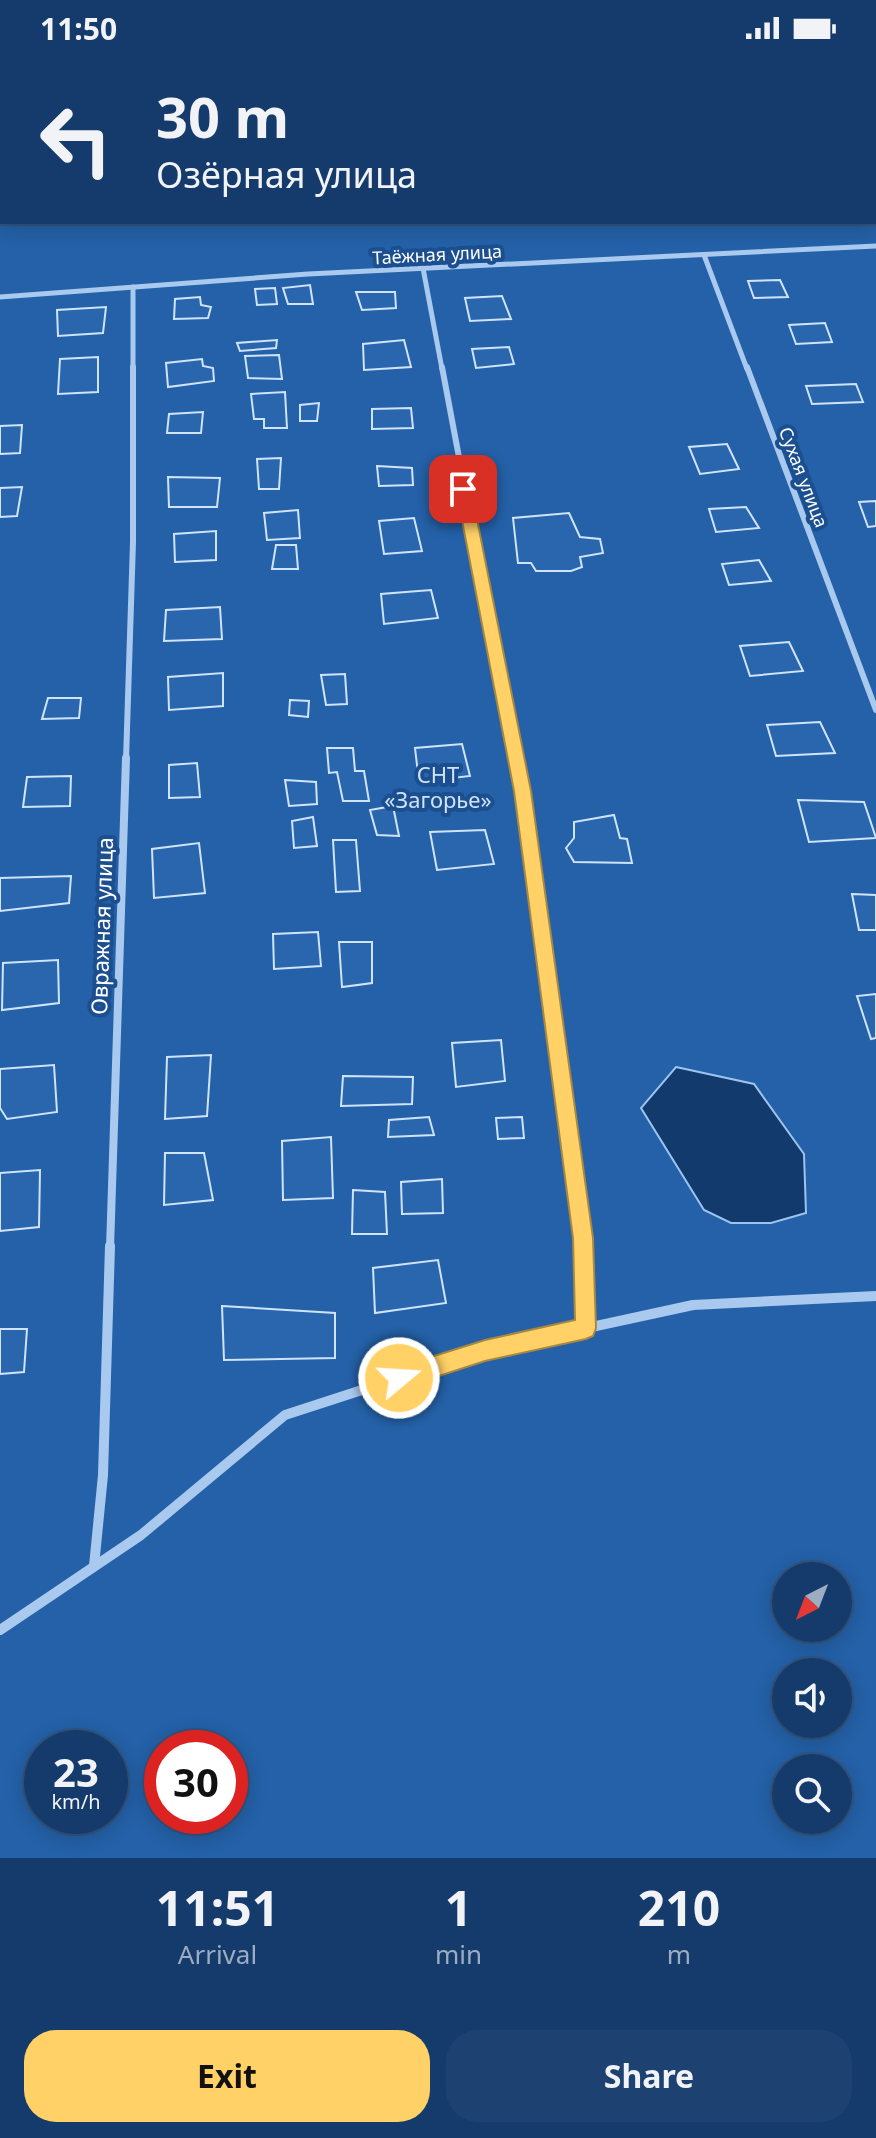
<!DOCTYPE html>
<html lang="en">
<head>
<meta charset="utf-8">
<style>
	body { margin:0; font-family:"Noto Sans",sans-serif; background:#1d4271; color:#f1f3f6; height:100vh; display:flex; flex-direction:column; font-size:30px; white-space:nowrap }
	* { box-sizing:border-box; margin:0 }
	p { font-size:26px; color:#9dadc1 }
	.icon { flex:none; width:44px; height:44px; fill:none; stroke:currentColor; stroke-width:2; stroke-linecap:round; stroke-linejoin:round }
	.map { position:relative; height:1802px; overflow:hidden }
	.side { display:flex; flex-direction:column; background:#143b6b; flex:1 }
	.side>* { flex:none }
	.banner { position:absolute; left:0px; top:0px; width:876px; height:168px; box-shadow:0 4px 20px #0003,0 0 0 2px #33557e; background:#143b6b; color:#f1f3f6; overflow:hidden }
	.needle { width:52px; rotate:222deg }
	.controls { position:absolute; left:772px; top:1506px; display:grid; gap:16px }
	.controls a { display:grid; place-items:center; width:80px; height:80px; border-radius:50%; background:#143b6b; box-shadow:0 4px 20px #0003,0 0 0 2px #33557e; font-size:40px }
	.speed { position:absolute; left:24px; top:1674px; display:flex; gap:16px; font-size:40px; font-weight:700; text-align:center }
	.speed>* { display:grid; place-content:center; width:104px; height:104px; border-radius:50%; background:#143b6b; box-shadow:0 4px 20px #0003,0 0 0 2px #33557e; line-height:1 }
	.speed small { font-size:20px; font-weight:400 }
	.speed .limit { border:12px solid #d22; background:#fff; color:#111 }
	.pin { position:absolute; display:grid; place-items:center; width:68px; height:68px; color:#fff; margin:-34px; border-radius:16px; box-shadow:0 4px 12px #0006 }
	.me { position:absolute; width:88px; margin:-44px; rotate:72deg; stroke-linejoin:round; filter:drop-shadow(0 0 6px #0008) }
	.turn { display:flex; align-items:center; gap:28px; height:168px; padding:0 24px; font-size:36px }
	.turn .icon { width:104px; height:104px; stroke-width:2.5 }
	.turn b { display:block; font-size:56px; line-height:68px }
	.eta { display:flex; justify-content:space-evenly; align-items:center; height:136px; text-align:center }
	.eta b { font-size:48px; font-weight:700; line-height:56px }
	.action { display:flex; gap:16px; margin-top:auto; padding:16px 24px }
	.action a { flex:1; height:92px; border-radius:32px; background:#ffd166; color:#111; font-size:32px; font-weight:700; line-height:92px; text-align:center }
	.action a+a { background:#1d4271; color:#f1f3f6 }
	.status { display:flex; justify-content:space-between; align-items:center; height:56px; padding:0 40px; background:#143b6b; direction:ltr }
	.status svg { height:22px; fill:currentColor }
	.map>svg:first-child { display:block }
</style>
</head>
<body>
<div class="status"><b>11:50</b><svg viewBox="0 0 49 12"><path d="M0 12V9h3v3zM5 12V6h3v6zM10 12V3h3v9zM15 12V0h3v12zM26 1h20v11H26zM47 4h2v5h-2z"/></svg></div>
<div class="map">
<svg width="876" height="1802" viewBox="0 0 876 1802">
	<rect width="100%" height="100%" fill="#1b4f8f"/>
	<!-- green -->
	<path fill="#2461a8" fill-rule="evenodd" d="M 0,0 L 876,0 L 876,1802 L 0,1802 ZM 2,2 L 874,2 L 874,166 L 2,166 ZM 786,1520 L 838,1520 L 838,1572 L 786,1572 ZM 786,1616 L 838,1616 L 838,1668 L 786,1668 ZM 42,1692 L 110,1692 L 110,1760 L 42,1760 ZM 162,1692 L 230,1692 L 230,1760 L 162,1760 ZM 786,1712 L 838,1712 L 838,1764 L 786,1764 Z"/>
	<!-- water -->
	<polygon fill="#123a6d" stroke="#9cc4f0" stroke-width="2" points="676,1011 754,1028 804,1098 806,1157 771,1167 731,1167 704,1154 641,1052"/>
	<!-- building -->
	<g fill="#2a66ad" stroke="#cfe3fa" stroke-width="2">
		<polygon points="780,224 788,241 754,242 748,225"/>
		<polygon points="310,229 313,248 288,248 283,232"/>
		<polygon points="275,232 277,248 257,249 255,233"/>
		<polygon points="356,236 395,236 396,252 362,254"/>
		<polygon points="502,240 511,263 470,265 465,242"/>
		<polygon points="200,241 201,249 211,251 208,262 174,263 175,243"/>
		<polygon points="106,251 103,277 58,280 57,254"/>
		<polygon points="825,267 832,286 796,288 789,269"/>
		<polygon points="277,284 276,292 240,295 237,287"/>
		<polygon points="404,284 411,311 364,314 363,288"/>
		<polygon points="509,291 514,308 476,312 472,293"/>
		<polygon points="279,299 282,323 248,322 245,300"/>
		<polygon points="98,301 98,336 58,338 60,303"/>
		<polygon points="202,303 203,310 213,312 214,325 168,331 166,307"/>
		<polygon points="856,328 863,346 812,348 806,330"/>
		<polygon points="285,336 287,372 264,372 264,363 254,363 251,338"/>
		<polygon points="319,347 317,365 300,365 300,349"/>
		<polygon points="411,352 413,372 372,373 372,353"/>
		<polygon points="203,356 201,377 167,377 169,358"/>
		<polygon points="22,369 20,397 0,398 0,370"/>
		<polygon points="727,388 739,413 700,418 689,391"/>
		<polygon points="281,402 279,433 259,433 257,403"/>
		<polygon points="377,410 412,412 413,429 379,430"/>
		<polygon points="168,421 220,422 217,451 169,451"/>
		<polygon points="22,431 17,460 0,461 0,432"/>
		<polygon points="876,445 876,470 868,471 859,446"/>
		<polygon points="746,451 759,472 716,476 709,453"/>
		<polygon points="298,454 300,482 267,484 264,457"/>
		<polygon points="569,457 580,481 600,483 603,497 580,501 582,511 571,515 536,515 531,507 518,507 513,462"/>
		<polygon points="414,462 422,495 384,498 379,465"/>
		<polygon points="216,475 216,504 175,506 174,478"/>
		<polygon points="276,489 296,489 298,513 272,513"/>
		<polygon points="759,504 771,525 729,529 722,508"/>
		<polygon points="431,534 438,562 384,568 381,538"/>
		<polygon points="220,551 222,583 164,585 166,554"/>
		<polygon points="789,586 803,615 750,620 740,590"/>
		<polygon points="223,617 223,650 169,654 168,621"/>
		<polygon points="345,618 347,648 326,649 321,619"/>
		<polygon points="48,642 81,642 79,662 42,663"/>
		<polygon points="290,644 309,645 308,661 289,659"/>
		<polygon points="820,666 835,697 776,700 767,669"/>
		<polygon points="462,688 470,720 419,726 415,692"/>
		<polygon points="327,692 353,692 355,715 364,715 369,745 343,745 337,716 329,717"/>
		<polygon points="197,707 200,741 169,742 169,709"/>
		<polygon points="71,720 70,750 23,751 27,721"/>
		<polygon points="285,724 316,726 317,748 289,750"/>
		<polygon points="798,744 864,746 876,782 809,786"/>
		<polygon points="393,750 399,780 377,779 370,754"/>
		<polygon points="614,759 620,782 627,783 632,807 574,806 566,792 574,782 574,766"/>
		<polygon points="313,761 317,790 294,792 292,765"/>
		<polygon points="485,774 494,808 437,814 430,776"/>
		<polygon points="333,784 356,784 360,835 336,836"/>
		<polygon points="199,787 205,837 154,842 152,793"/>
		<polygon points="71,820 69,847 0,855 0,822"/>
		<polygon points="852,838 876,839 876,874 859,874"/>
		<polygon points="318,876 321,910 274,913 273,878"/>
		<polygon points="339,886 372,886 372,927 342,931"/>
		<polygon points="58,904 59,947 2,954 3,907"/>
		<polygon points="876,938 876,982 871,983 857,940"/>
		<polygon points="501,984 505,1025 456,1031 452,987"/>
		<polygon points="211,999 207,1060 165,1063 167,1001"/>
		<polygon points="54,1009 57,1056 7,1063 0,1052 0,1013"/>
		<polygon points="343,1020 413,1021 412,1048 341,1050"/>
		<polygon points="429,1061 434,1079 388,1081 389,1064"/>
		<polygon points="522,1061 524,1082 498,1083 496,1062"/>
		<polygon points="331,1081 333,1142 283,1144 282,1085"/>
		<polygon points="165,1097 204,1097 213,1144 164,1149"/>
		<polygon points="40,1114 39,1171 0,1175 0,1117"/>
		<polygon points="442,1123 443,1157 402,1158 401,1126"/>
		<polygon points="353,1134 385,1136 387,1178 352,1178"/>
		<polygon points="438,1204 446,1247 375,1257 373,1212"/>
		<polygon points="222,1250 335,1257 335,1302 224,1304"/>
		<polygon points="0,1273 27,1273 24,1316 0,1318"/>
	</g>
	<g fill="none" stroke-linecap="round" stroke-linejoin="round">
		<!-- minor-far3 -->
		<g stroke="#a9c9ee" stroke-width="5">
			<polyline points="704,199 747,313"/>
			<polyline points="423,212 442,313"/>
			<polyline points="133,231 133,313"/>
			<polyline points="0,241 308,218 876,190"/>
		</g>
		<!-- minor-far2 -->
		<g stroke="#a9c9ee" stroke-width="6">
			<polyline points="442,311 516,704"/>
			<polyline points="747,311 876,654"/>
			<polyline points="126,704 133,486 133,311"/>
		</g>
		<!-- minor-far1 -->
		<g stroke="#a9c9ee" stroke-width="8">
			<polyline points="516,702 583,1192"/>
			<polyline points="110,1192 126,702"/>
		</g>
		<!-- minor -->
		<g stroke="#a9c9ee" stroke-width="10">
			<polyline points="583,1190 586,1272"/>
			<polyline points="94,1510 103,1419 110,1190"/>
			<polyline points="0,1574 141,1479 285,1359 485,1294 693,1249 876,1240"/>
		</g>
	</g>
	<!-- route -->
	<polygon fill="#ffd166" stroke="#a68842" stroke-width="2" points="463,428 471,433 531,735 593,1182 596,1272 593,1280 586,1283 485,1305 399,1333 392,1330 389,1322 392,1314 399,1311 485,1284 575,1264 573,1182 514,735 456,433"/>
	<g text-anchor="middle" dominant-baseline="central" stroke-width="8" stroke-linejoin="round" paint-order="stroke">
		<!-- far-street labels -->
		<g font-size="18" fill="#fff" stroke="#1b4f8f">
			<text transform="translate(437 198) rotate(-3)">Таёжная улица</text>
			<text transform="translate(804 421) rotate(69)">Сухая улица</text>
		</g>
		<!-- park labels -->
		<g font-size="22" fill="#cfe3fa" stroke="#1b4f8f">
			<text x="438" y="718">СНТ<tspan x="438" dy="25">«Загорье»</tspan></text>
		</g>
		<!-- street labels -->
		<g font-size="22" fill="#fff" stroke="#1b4f8f">
			<text transform="translate(101 870) rotate(-88)">Овражная улица</text>
		</g>
	</g>
</svg>
<div class="controls">
<a><svg class="needle" viewBox="-14 -14 28 28"><path d="M0-13l5 13h-10z" fill="#e53935"/><path d="M0 13l5-13h-10z" fill="#9dadc1"/></svg></a>
<a><svg class="icon" aria-label="sound" viewBox="0 0 24 24"><path d="M4 9h4l5-4v14l-5-4H4zM17 9q2 3 0 6"/></svg></a>
<a><svg class="icon" aria-label="search" viewBox="0 0 24 24"><circle cx="10" cy="10" r="6"/><path d="M15 15l6 6"/></svg></a>
</div>
<div class="speed"><div>23<small>km/h</small></div><div class="limit">30</div></div>
<div class="pin" style="left:463px;top:433px;background:#d93025"><svg class="icon" aria-label="arrive" viewBox="0 0 24 24"><path d="M6 21V4h12l-3 4 3 4H6"/></svg></div>
<svg class="me" style="left:399px;top:1322px" viewBox="-20 -20 40 40"><circle r="17" fill="#ffd166" stroke="#fff" stroke-width="3"/><path d="M0-11L8 9 0 5-8 9z" fill="#fff"/></svg>
<div class="banner">
<div class="turn"><svg class="icon" aria-label="left" viewBox="0 0 24 24"><path d="M17 20v-9H6M10 6l-5 5 5 5"/></svg><div><b>30 m</b>Озёрная улица</div></div>
</div>
</div>
<section class="side">
<div class="eta">
<div><b>11:51</b><p>Arrival</p></div>
<div><b>1</b><p>min</p></div>
<div><b>210</b><p>m</p></div>
</div>
<div class="action"><a>Exit</a><a>Share</a></div>
</section>
</body>
</html>
